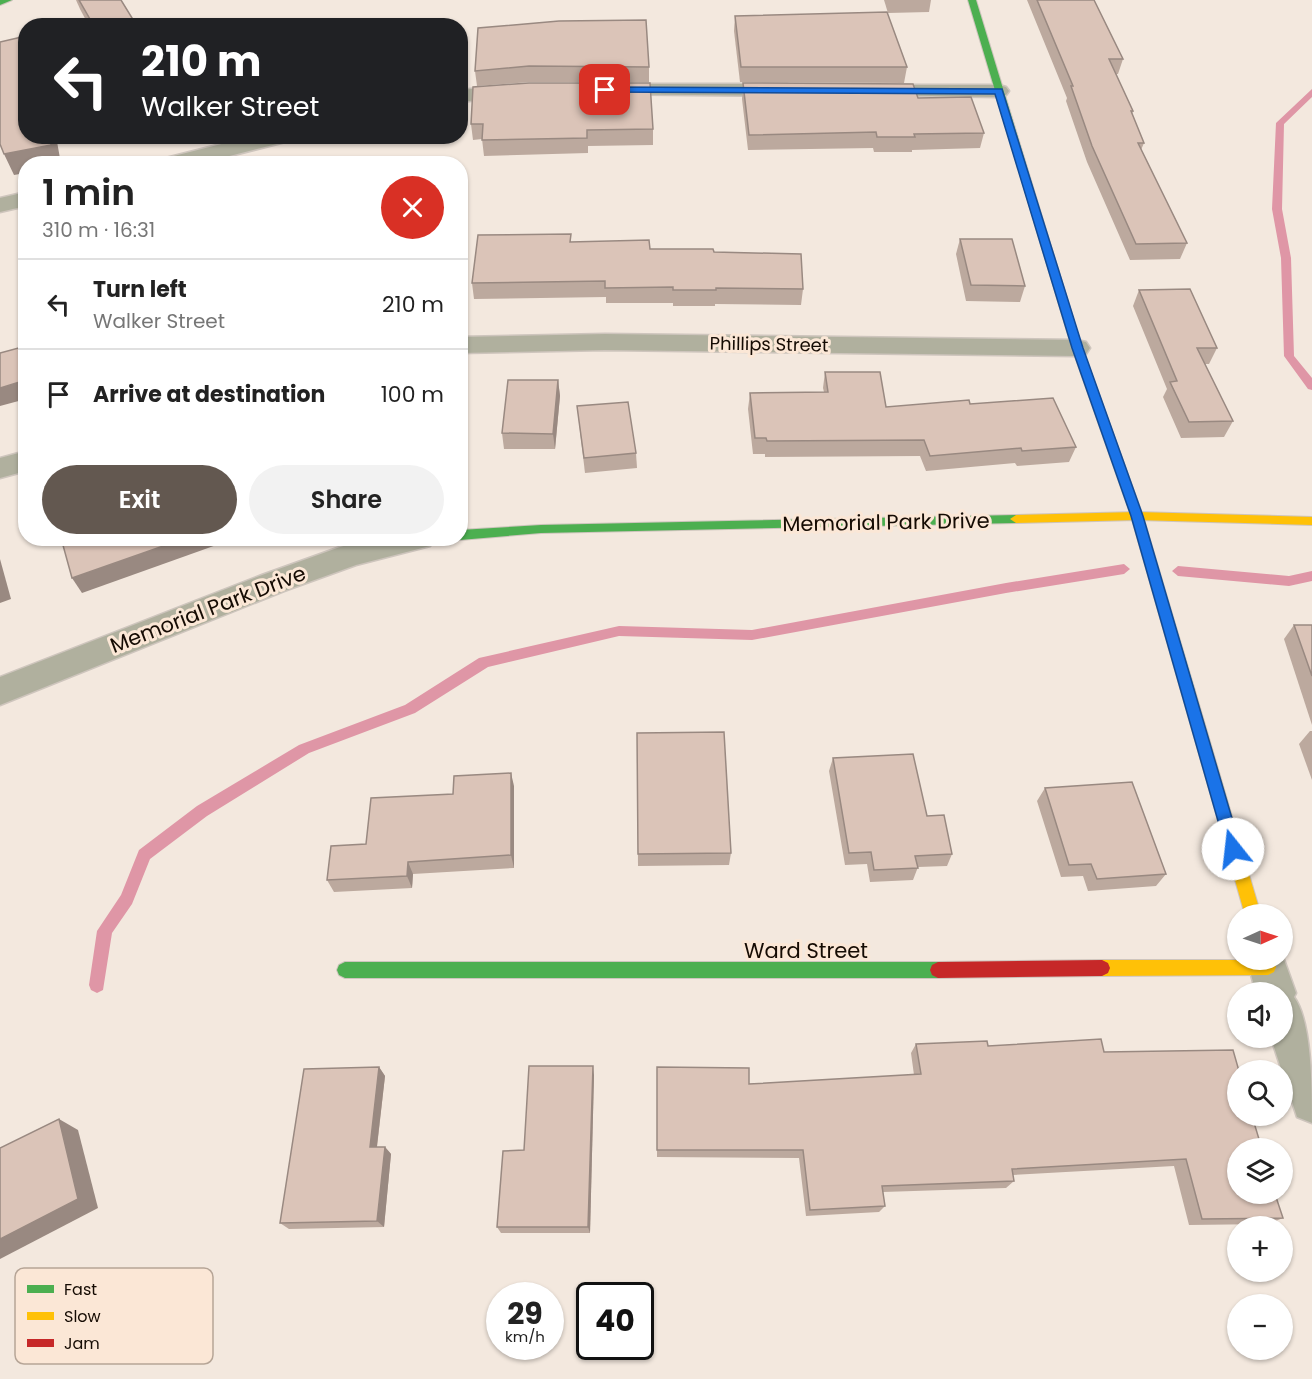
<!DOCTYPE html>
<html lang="en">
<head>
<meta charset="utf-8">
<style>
	body { margin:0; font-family:Poppins,sans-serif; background:#f2f2f2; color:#222; height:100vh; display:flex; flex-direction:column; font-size:22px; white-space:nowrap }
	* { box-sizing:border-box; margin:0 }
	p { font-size:20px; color:#767676 }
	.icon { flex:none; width:33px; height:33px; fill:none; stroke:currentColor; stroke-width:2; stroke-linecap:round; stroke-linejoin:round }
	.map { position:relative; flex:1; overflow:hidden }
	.sheet { position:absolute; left:18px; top:156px; width:450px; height:390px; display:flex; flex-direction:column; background:#fff; border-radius:24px; box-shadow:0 2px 4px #0004 }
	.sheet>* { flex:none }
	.hud { position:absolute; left:18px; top:18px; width:450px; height:126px; border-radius:24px; box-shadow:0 2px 4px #0004; background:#202124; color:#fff; overflow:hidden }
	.needle { width:39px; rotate:87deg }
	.controls { position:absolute; left:1227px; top:904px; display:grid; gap:12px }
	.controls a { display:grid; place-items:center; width:66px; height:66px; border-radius:50%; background:#fff; box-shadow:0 2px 4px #0004; font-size:30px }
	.speed { position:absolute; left:486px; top:1282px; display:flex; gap:12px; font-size:30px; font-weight:700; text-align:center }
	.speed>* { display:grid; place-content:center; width:78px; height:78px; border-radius:50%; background:#fff; box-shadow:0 2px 4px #0004; line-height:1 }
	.speed small { font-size:15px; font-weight:400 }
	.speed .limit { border:3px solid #111; border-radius:9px; background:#fff; color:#111 }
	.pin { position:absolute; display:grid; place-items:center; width:51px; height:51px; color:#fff; margin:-26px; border-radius:12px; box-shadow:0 3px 9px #0006 }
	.me { position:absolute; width:66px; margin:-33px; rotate:344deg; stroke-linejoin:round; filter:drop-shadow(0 0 4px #0008) }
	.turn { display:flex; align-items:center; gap:21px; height:126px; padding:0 24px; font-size:27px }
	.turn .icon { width:78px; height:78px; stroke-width:2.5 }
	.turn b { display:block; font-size:42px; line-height:51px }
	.round { display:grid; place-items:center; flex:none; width:63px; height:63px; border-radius:32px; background:#f2f2f2 }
	.summary { display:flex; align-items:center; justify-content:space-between; height:102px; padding:0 24px }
	h1 { font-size:36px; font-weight:600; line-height:45px }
	.cta { display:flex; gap:12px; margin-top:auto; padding:12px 24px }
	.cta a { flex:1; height:69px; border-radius:36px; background:#635850; color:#fff; font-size:24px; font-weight:600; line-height:69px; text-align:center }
	.cta a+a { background:#f2f2f2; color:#222 }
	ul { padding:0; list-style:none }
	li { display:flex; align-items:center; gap:18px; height:90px; padding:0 24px; border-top:2px solid #e0e0e0 }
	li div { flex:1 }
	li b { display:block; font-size:22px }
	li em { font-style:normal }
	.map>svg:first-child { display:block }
</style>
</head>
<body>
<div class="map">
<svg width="1312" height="1379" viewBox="0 0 1312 1379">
	<rect width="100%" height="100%" fill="#f3e8de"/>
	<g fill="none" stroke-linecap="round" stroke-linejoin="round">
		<!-- stream -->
		<g fill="#df96a6" fill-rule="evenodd">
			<polygon points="1312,89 1312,97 1284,124 1282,209 1291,258 1294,356 1312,378 1312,390 1308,389 1284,356 1281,258 1272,209 1276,123"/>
			<polygon points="1124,564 1130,569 1124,574 1006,593 752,640 619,636 488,667 415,713 309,753 207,816 150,859 132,904 112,933 103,990 97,993 91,990 89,985 97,931 121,895 139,850 197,806 299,745 405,705 479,658 619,626 752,630 1006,583"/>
			<polygon points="1178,566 1289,576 1312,571 1312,581 1289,586 1178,576 1172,571"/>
		</g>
		<!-- street casing -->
		<g stroke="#cec5bd" stroke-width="3">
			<g id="street">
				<polygon points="605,84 787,84 794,86 797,90 794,94 787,96 598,94 595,90 598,86"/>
				<polygon points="517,85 524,87 527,91 524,95 460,102 460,90"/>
				<polygon points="872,85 999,85 1006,87 1009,91 1006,95 999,97 865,95 862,91 865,87"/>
				<polygon points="253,136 291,136 289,141 198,164 159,164 162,159"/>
				<polygon points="26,192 26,206 0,212 0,198"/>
				<polygon points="605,334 1077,340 1086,342 1090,348 1086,354 1077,356 605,350 460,353 460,337"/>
				<polygon points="26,451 26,471 0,478 0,458"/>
				<polygon points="372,538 434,538 430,546 356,565 284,591 0,705 0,677 262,575 340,547"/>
				<path d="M 1282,954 L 1296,993 L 1294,997 C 1312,1021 1312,1090 1312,1123 L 1297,1117 L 1271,1038 L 1282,1038 L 1282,993 L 1256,993 L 1247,960 L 1282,960 Z"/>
			</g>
		</g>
		<!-- fast casing -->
		<g stroke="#cec5bd" stroke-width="2">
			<g id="fast">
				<polygon points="0,0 12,0 0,5"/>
				<polygon points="968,0 976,0 1082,348 1143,516 1195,691 1193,695 1183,695 1181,691 1131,516 1072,348"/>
				<polygon points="1016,515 1022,519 1016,523 541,533 460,540 457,538 460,538 460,530 541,525"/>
				<polygon points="345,962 938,962 944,965 946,970 944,975 938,978 345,978 339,975 337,970 339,965"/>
			</g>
		</g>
		<!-- slow casing -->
		<g stroke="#cec5bd" stroke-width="2">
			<g id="slow">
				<polygon points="1137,512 1312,517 1312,525 1137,520 1016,523 1010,519 1016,515"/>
				<polygon points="1188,685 1193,687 1195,691 1261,915 1245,915 1181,691 1183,687"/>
				<polygon points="1102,960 1270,960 1274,962 1276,967 1274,972 1268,975 1102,976 1096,973 1094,968 1096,963"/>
			</g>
		</g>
		<!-- jam casing -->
		<g stroke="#cec5bd" stroke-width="2">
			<polygon id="jam" points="1102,960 1108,963 1110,968 1108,973 1102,976 938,978 932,975 930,970 932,965 938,962"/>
		</g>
		<!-- street -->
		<use href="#street" fill="#b0b09e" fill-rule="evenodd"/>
		<!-- fast -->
		<use href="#fast" fill="#4caf50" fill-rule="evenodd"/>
		<!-- slow -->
		<use href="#slow" fill="#ffc107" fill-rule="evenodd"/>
		<!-- jam -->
		<use href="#jam" fill="#c62828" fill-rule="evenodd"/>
	</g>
	<!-- wall -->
	<g fill="#bca99e">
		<polygon points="76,0 121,0 137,26 89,26 80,9"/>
		<polygon points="884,0 931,0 929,12 888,13"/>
		<polygon points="1027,0 1094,0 1123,59 1118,74 1116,74 1133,111 1132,114 1144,143 1141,150 1187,243 1180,259 1130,260 1087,162 1066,101 1067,98"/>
		<polygon points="735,16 907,67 904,83 740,82 734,31"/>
		<polygon points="478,28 649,67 649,82 530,82 477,86 475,71"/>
		<polygon points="743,83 918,98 984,133 980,148 912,150 912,152 874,152 873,148 748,150 742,99"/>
		<polygon points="473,87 653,129 653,145 588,146 588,153 484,156 482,139 473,140 471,124"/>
		<polygon points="960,239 1025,286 1020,302 966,301 956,254"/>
		<polygon points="571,242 650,249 714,252 803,289 801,305 715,304 715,306 673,306 673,303 606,303 606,297 474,299 472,283"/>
		<polygon points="1139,290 1217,348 1209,364 1204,364 1233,421 1224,437 1181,438 1163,397 1167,389 1133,306"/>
		<polygon points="825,372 886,407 970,404 1076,447 1069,462 1017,466 1015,463 926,471 920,456 765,457 765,454 753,454 748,409 750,393 824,392 823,388"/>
		<polygon points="558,380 560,396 555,449 504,449 502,433"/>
		<polygon points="577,406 636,453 637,468 585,473"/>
		<polygon points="1294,625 1312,625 1312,725 1284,639"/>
		<polygon points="1310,731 1312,731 1312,780 1299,744"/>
		<polygon points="637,733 731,853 729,865 638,866"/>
		<polygon points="833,758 927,816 952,854 947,866 918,867 913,880 870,882 867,864 845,865 829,771"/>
		<polygon points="514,786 514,868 413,874 412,888 334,892 327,880 366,844 453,794"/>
		<polygon points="1045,788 1166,874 1156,886 1088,891 1083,876 1061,877 1037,801"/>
		<polygon points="916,1044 1104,1052 1283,1218 1268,1224 1189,1225 1174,1166 1013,1175 1014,1181 1006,1188 883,1192 885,1206 879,1212 806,1216 799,1158 657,1157 657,1067 749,1084 914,1075 911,1053"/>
		<polygon points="379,1067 385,1076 377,1147 385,1147 391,1154 384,1227 289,1229 280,1223"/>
		<polygon points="594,1075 590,1233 501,1233 497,1227"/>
	</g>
	<!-- shaded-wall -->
	<g fill="#998981">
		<polygon points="50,136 56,136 61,164 26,164 26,173 14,175 4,154"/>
		<polygon points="26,380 26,399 0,406 0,388"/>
		<polygon points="558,380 560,396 555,449 553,434"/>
		<polygon points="186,538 236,538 82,593 72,578"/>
		<polygon points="0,559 11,599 0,603"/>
		<polygon points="511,773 514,786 514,868 511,855"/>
		<polygon points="408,862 413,874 412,888 407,876"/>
		<polygon points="593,1066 594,1075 590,1233 588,1227"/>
		<polygon points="379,1067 385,1076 376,1154 370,1147"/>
		<polygon points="59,1119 78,1130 98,1208 0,1259 0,1239"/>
		<polygon points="385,1147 391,1154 384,1227 377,1221"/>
	</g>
	<!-- building -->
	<g fill="#dbc4b8" stroke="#998981" stroke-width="1.5">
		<polygon points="79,0 121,0 137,26 94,26"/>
		<polygon points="1037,0 1094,0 1123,59 1109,59 1133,111 1131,111 1144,143 1138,143 1187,243 1136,244 1092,146 1071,86 1073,86"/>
		<polygon points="887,12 907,67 741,67 735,16"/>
		<polygon points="646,20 649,67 529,66 475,71 478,28 559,21"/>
		<polygon points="26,36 26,136 50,136 51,145 4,154 0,144 0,42"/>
		<polygon points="529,83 650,83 653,129 587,130 587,138 482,140 483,124 471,124 473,87"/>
		<polygon points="743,83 913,84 918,98 971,97 984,133 914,134 915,137 877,137 876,132 749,135"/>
		<polygon points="571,234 570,242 649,240 650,249 713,249 714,252 801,254 803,289 716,288 716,290 673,290 673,287 605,288 605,281 472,283 478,235"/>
		<polygon points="960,239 1012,239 1025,286 971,285"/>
		<polygon points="1190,289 1217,348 1197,348 1233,421 1189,422 1170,382 1177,381 1139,290"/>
		<polygon points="26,346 26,380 0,388 0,353"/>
		<polygon points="825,372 880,372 886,407 969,400 970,404 1053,398 1076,447 1022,451 1021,448 930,456 924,440 767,441 766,438 755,438 750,393 828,392"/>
		<polygon points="508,380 558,380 553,434 502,433"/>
		<polygon points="628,402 636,453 584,458 577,406"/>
		<polygon points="61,538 186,538 72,578"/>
		<polygon points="1294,625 1312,625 1312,676"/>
		<polygon points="724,732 731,853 638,854 637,733"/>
		<polygon points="913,754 927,816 944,815 952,854 915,856 918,868 874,870 871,852 849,853 833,758"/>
		<polygon points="511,773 511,855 408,862 407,876 327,880 331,846 366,844 371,798 453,794 454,776"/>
		<polygon points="1132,782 1166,874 1097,879 1091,864 1069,865 1045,788"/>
		<polygon points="1101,1039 1104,1052 1233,1050 1239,1071 1238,1071 1238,1116 1252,1116 1262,1149 1238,1149 1238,1194 1275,1194 1283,1218 1202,1219 1186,1159 1012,1169 1014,1181 882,1186 885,1206 810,1210 803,1150 657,1150 657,1067 749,1068 749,1084 921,1074 916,1044 987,1041 988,1046"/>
		<polygon points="529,1066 593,1066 588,1227 497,1227 503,1151 524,1150"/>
		<polygon points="379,1067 370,1147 385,1147 377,1221 280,1223 304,1069"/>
		<polygon points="59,1119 78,1199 0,1239 0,1148"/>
	</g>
	<!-- route -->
	<polygon fill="#1a73e8" stroke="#114b97" stroke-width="1.5" points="605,87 1002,89 1083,348 1143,516 1241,849 1239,853 1233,855 1228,853 1226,849 1131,516 1072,348 995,94 602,92 602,88"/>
	<g text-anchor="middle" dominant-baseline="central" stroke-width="6" stroke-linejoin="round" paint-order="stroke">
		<!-- far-street labels -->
		<g font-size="18" fill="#150b03" stroke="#fbe7d6">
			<text transform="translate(769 344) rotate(1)">Phillips Street</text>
		</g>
		<!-- street labels -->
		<g font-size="21" fill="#150b03" stroke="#fbe7d6">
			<text transform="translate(886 522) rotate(-1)">Memorial Park Drive</text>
			<text transform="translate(208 609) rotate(-21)">Memorial Park Drive</text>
			<text x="806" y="950">Ward Street</text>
		</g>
	</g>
	<!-- legend -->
	<rect x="15" y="1268" width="198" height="96" rx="9" fill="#fbe7d6" stroke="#b6a597" stroke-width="1.5"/>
	<rect x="27" y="1285" width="27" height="8" fill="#4caf50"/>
	<rect x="27" y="1312" width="27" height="8" fill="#ffc107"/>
	<rect x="27" y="1339" width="27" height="8" fill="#c62828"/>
	<g font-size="16" fill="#150b03">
		<text x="64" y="1295">Fast</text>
		<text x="64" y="1322">Slow</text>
		<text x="64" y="1349">Jam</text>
	</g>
</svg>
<div class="controls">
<a><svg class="needle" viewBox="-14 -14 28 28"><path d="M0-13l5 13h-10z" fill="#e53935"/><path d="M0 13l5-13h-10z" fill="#767676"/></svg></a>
<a><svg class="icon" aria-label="sound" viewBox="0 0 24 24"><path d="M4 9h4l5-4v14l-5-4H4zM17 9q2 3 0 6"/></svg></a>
<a><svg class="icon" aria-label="search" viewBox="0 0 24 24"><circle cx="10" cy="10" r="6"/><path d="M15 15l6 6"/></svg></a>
<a><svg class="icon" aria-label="layers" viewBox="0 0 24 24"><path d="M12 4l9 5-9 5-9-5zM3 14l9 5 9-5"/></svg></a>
<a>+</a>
<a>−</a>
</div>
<div class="speed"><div>29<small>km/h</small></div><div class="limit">40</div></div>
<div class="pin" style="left:605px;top:90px;background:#d93025"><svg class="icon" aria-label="arrive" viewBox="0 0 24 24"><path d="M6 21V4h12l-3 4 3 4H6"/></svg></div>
<svg class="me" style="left:1233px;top:849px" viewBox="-20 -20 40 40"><circle r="19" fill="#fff"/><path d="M0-13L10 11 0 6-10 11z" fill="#1a73e8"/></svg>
<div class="hud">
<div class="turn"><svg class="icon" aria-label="left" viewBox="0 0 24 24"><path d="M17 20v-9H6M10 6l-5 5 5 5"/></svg><div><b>210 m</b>Walker Street</div></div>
</div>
<section class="sheet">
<div class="summary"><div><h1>1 min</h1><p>310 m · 16:31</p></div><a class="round" style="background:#d93025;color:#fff"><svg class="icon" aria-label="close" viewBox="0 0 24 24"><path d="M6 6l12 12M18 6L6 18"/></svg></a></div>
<ul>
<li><svg class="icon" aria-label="left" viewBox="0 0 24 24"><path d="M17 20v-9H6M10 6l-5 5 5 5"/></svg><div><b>Turn left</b><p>Walker Street</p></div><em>210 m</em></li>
<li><svg class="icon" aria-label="arrive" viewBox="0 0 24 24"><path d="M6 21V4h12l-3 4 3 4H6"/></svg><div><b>Arrive at destination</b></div><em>100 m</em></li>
</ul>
<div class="cta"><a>Exit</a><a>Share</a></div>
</section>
</div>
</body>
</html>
